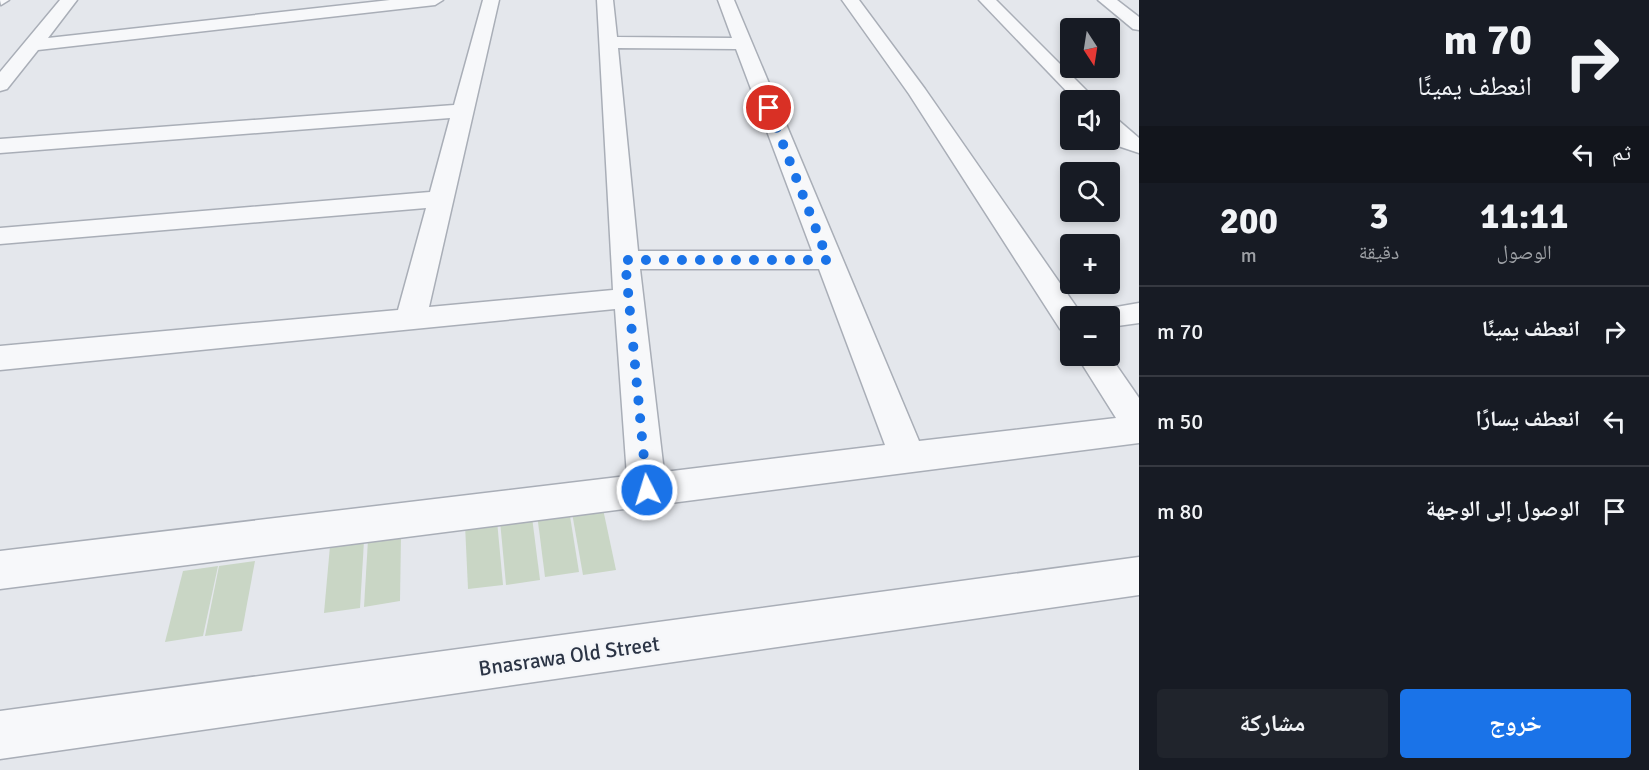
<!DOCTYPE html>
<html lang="ar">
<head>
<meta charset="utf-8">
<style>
	body { margin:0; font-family:Signika,"Noto Naskh Arabic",sans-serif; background:#20242c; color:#f1f3f6; direction:rtl; height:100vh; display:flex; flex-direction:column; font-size:22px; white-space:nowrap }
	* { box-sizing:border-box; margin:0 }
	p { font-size:20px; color:#9ea1a6 }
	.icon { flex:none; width:33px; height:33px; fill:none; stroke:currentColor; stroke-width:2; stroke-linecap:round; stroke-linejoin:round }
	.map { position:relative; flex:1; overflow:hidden; direction:ltr }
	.drawer { display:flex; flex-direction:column; background:#171b24; width:510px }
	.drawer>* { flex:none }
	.hud { background:#171b24; color:#f1f3f6; overflow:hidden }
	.needle { width:39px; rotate:168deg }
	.fabs { position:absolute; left:1060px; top:18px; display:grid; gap:12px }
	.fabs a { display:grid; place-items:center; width:60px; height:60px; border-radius:6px; background:#171b24; box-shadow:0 3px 9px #0003; font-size:30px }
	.pin { position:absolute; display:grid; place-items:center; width:51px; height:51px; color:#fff; margin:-26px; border:3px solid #fff; border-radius:50%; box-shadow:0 2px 6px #0007 }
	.me { position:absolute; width:66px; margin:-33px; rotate:355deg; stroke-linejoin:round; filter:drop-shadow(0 0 4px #0008) }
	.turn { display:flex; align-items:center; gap:21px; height:126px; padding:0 18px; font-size:27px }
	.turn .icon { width:78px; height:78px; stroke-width:2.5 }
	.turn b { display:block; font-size:42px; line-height:51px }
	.then { display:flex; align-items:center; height:57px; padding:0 18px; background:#0003; gap:12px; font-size:22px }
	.eta { display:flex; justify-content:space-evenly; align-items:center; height:102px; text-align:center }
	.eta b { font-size:36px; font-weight:800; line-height:42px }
	.primary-button { display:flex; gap:12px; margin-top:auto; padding:12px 18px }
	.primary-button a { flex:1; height:69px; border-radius:6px; background:#1a73e8; color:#fff; font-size:24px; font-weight:800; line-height:69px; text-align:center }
	.primary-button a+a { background:#20242c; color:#f1f3f6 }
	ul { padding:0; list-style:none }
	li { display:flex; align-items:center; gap:18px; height:90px; padding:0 18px; border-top:2px solid #363941 }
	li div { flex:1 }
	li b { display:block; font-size:22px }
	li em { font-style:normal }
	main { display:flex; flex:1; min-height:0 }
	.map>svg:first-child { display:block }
</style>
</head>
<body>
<main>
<section class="drawer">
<div class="hud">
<div class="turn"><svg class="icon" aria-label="right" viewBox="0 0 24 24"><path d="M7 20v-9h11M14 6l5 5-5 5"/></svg><div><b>70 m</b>انعطف يمينًا</div></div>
<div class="then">ثم<svg class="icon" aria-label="left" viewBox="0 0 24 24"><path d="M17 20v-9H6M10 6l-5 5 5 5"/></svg></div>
</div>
<div class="eta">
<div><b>11:11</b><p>الوصول</p></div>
<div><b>3</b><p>دقيقة</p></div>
<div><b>200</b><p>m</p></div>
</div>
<ul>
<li><svg class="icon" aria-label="right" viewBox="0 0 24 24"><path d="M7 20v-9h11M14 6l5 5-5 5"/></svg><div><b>انعطف يمينًا</b></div><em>70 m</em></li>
<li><svg class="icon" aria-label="left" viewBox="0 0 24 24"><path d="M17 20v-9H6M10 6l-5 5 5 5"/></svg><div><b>انعطف يسارًا</b></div><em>50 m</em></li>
<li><svg class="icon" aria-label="arrive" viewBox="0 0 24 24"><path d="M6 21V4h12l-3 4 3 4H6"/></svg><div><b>الوصول إلى الوجهة</b></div><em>80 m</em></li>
</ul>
<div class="primary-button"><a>خروج</a><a>مشاركة</a></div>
</section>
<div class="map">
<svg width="1139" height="770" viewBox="0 0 1139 770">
	<rect width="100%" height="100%" fill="#e4e7ec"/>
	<!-- green -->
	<g fill="#c9d6c5">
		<polygon points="603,509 616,570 583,575 572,513"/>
		<polygon points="569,510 579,572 545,577 537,514"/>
		<polygon points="532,517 540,580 506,585 500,521"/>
		<polygon points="497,521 503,585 468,589 465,525"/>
		<polygon points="401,536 400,601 364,607 368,540"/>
		<polygon points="364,541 360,608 324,613 330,546"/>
		<polygon points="255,561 242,631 205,636 219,566"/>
		<polygon points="218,566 203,636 165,642 183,571"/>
	</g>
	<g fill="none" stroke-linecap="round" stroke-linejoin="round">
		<!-- minor casing -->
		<g stroke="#a9aeb7" stroke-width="3">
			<g id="minor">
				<polygon points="0,0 9,0 1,5"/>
				<polygon points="60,0 77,0 48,38 390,0 443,0 435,5 38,50 7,89 0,91 0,72"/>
				<path d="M 483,0 L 499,0 L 429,307 L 613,290 L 597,0 L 613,0 L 617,37 L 732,38 L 718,0 L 734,0 L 919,441 L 1116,418 L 1077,356 L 1110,356 L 1139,398 L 1139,443 L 0,589 L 0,551 L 627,476 L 615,309 L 0,370 L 0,346 L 398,310 L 426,208 L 0,244 L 0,228 L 430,192 L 450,118 L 0,153 L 0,139 L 454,105 ZM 618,48 L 736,49 L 812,251 L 638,251 ZM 640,269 L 819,269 L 885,445 L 664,472 Z"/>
				<polygon points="842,0 859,0 925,89 1082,315 1083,316 1071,316 1071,333 1060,329 909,94"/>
				<polygon points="979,0 996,0 1096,100 1075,100"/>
				<polygon points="1098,0 1117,0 1139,17 1139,30 1133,29"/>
				<polygon points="1110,118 1118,120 1139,138 1139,153 1118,146 1110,138"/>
				<polygon points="1139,303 1139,323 1110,327 1110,316 1095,316 1099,310"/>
				<polygon points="1139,557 1139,595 0,759 0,711"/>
			</g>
		</g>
		<!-- minor -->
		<use href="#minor" fill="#f7f8fa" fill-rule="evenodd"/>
	</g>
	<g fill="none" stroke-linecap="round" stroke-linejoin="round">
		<!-- route -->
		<polyline stroke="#1a73e8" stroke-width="10" stroke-dasharray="0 18" points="647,490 625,260 828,260 769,108"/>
	</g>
	<g text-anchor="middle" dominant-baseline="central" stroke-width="4.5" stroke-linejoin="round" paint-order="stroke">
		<!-- near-street labels -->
		<g font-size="21" fill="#2b3445" stroke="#f4f6f9">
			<text transform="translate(569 656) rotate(-8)">Bnasrawa Old Street</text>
		</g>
	</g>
</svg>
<div class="fabs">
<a><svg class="needle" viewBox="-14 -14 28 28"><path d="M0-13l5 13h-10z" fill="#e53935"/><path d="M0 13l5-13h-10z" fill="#9ea1a6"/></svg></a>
<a><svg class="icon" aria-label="sound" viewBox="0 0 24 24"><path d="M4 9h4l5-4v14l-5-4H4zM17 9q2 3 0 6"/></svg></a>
<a><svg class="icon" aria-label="search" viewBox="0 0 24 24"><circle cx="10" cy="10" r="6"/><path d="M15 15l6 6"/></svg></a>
<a>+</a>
<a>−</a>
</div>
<div class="pin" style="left:769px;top:108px;background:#d93025"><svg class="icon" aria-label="arrive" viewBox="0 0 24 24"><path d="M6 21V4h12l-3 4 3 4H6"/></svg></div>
<svg class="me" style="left:647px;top:490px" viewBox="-20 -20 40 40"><circle r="17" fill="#1a73e8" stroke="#fff" stroke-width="3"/><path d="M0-11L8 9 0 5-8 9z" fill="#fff"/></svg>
</div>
</main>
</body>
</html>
